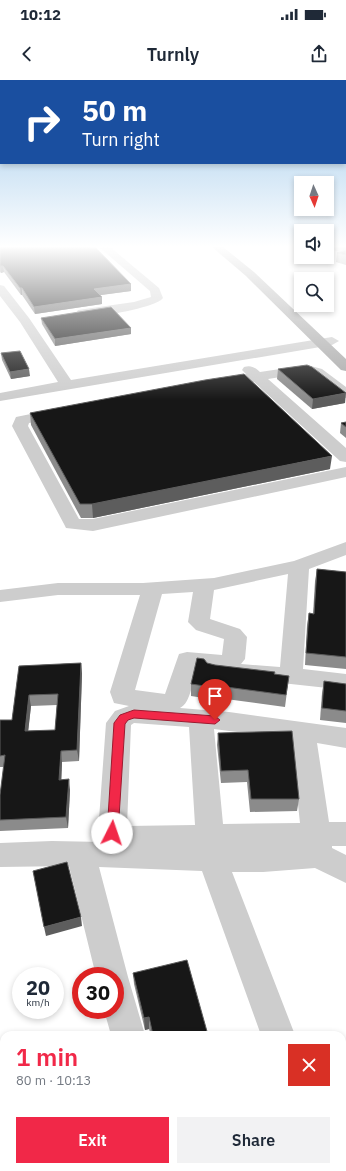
<!DOCTYPE html>
<html lang="en">
<head>
<meta charset="utf-8">
<style>
	body { margin:0; font-family:"IBM Plex Sans",sans-serif; background:#f2f2f3; color:#1f2937; height:100vh; display:flex; flex-direction:column; font-size:15px; white-space:nowrap }
	* { box-sizing:border-box; margin:0 }
	p { font-size:13px; color:#747a83 }
	.icon { flex:none; width:22px; height:22px; fill:none; stroke:currentColor; stroke-width:2; stroke-linecap:round; stroke-linejoin:round }
	.map { position:relative; flex:1; overflow:hidden }
	.side { position:absolute; left:0px; top:951px; width:346px; height:140px; display:flex; flex-direction:column; background:#fff; border-radius:12px 12px 0 0; box-shadow:0 2px 6px #0003 }
	.side>* { flex:none }
	.hud { position:absolute; left:0px; top:0px; width:346px; height:84px; box-shadow:0 2px 6px #0003; background:#1a4fa0; color:#fff; overflow:hidden }
	.needle { width:26px; rotate:177deg }
	.fabs { position:absolute; left:294px; top:96px; display:grid; gap:8px }
	.fabs a { display:grid; place-items:center; width:40px; height:40px; border-radius:0px; background:#fff; box-shadow:0 2px 6px #0003; font-size:20px }
	.speed { position:absolute; left:12px; top:887px; display:flex; gap:8px; font-size:20px; font-weight:700; text-align:center }
	.speed>* { display:grid; place-content:center; width:52px; height:52px; border-radius:50%; background:#fff; box-shadow:0 2px 6px #0003; line-height:1 }
	.speed small { font-size:10px; font-weight:400 }
	.speed .limit { border:6px solid #d22; background:#fff; color:#111 }
	.pin { position:absolute; display:grid; place-items:center; width:34px; height:34px; color:#fff; margin:-41px -17px; border-radius:50% 50% 50% 0; rotate:-45deg; box-shadow:0 0 4px #0007 }
	.pin .icon { rotate:45deg }
	.me { position:absolute; width:44px; margin:-22px; rotate:4deg; stroke-linejoin:round; filter:drop-shadow(0 0 3px #0008) }
	.turn { display:flex; align-items:center; gap:14px; height:84px; padding:0 16px; font-size:18px }
	.turn .icon { width:52px; height:52px; stroke-width:2.5 }
	.turn b { display:block; font-size:28px; line-height:34px }
	.round { display:grid; place-items:center; flex:none; width:42px; height:42px; border-radius:0px; background:#f2f2f3 }
	.overview { display:flex; align-items:center; justify-content:space-between; height:68px; padding:0 16px }
	h1 { font-size:24px; font-weight:600; line-height:30px; color:#f12848 }
	.primary-button { display:flex; gap:8px; margin-top:auto; padding:8px 16px }
	.primary-button a { flex:1; height:46px; border-radius:0px; background:#f12848; color:#fff; font-size:16px; font-weight:600; line-height:46px; text-align:center }
	.primary-button a+a { background:#f2f2f3; color:#1f2937 }
	.status { display:flex; justify-content:space-between; align-items:center; height:28px; padding:0 20px; background:#fff; direction:ltr }
	.status svg { height:11px; fill:currentColor }
	header { display:flex; justify-content:space-between; align-items:center; height:52px; padding:0 16px; background:#fff; font-size:18px; font-weight:600 }
	.map>svg:first-child { display:block }
</style>
</head>
<body>
<div class="status"><b>10:12</b><svg viewBox="0 0 49 12"><path d="M0 12V9h3v3zM5 12V6h3v6zM10 12V3h3v9zM15 12V0h3v12zM26 1h20v11H26zM47 4h2v5h-2z"/></svg></div>
<header><svg class="icon" aria-label="back" viewBox="0 0 24 24"><path d="M15 5l-7 7 7 7"/></svg>Turnly<svg class="icon" aria-label="share" viewBox="0 0 24 24"><path d="M12 15V3M7 8l5-5 5 5M5 13v7h14v-7"/></svg></header>
<div class="map">
<svg width="346" height="1091" viewBox="0 0 346 1091">
	<rect width="100%" height="100%" fill="#fff"/>
	<g fill="none" stroke-linecap="round" stroke-linejoin="round">
		<!-- minor -->
		<g fill="#cdcdcd" fill-rule="evenodd">
			<path d="M 99,167 L 110,167 L 159,208 L 163,218 L 161,220 C 148,229 93,239 78,236 L 76,233 L 78,230 L 134,222 L 151,217 L 150,211 Z"/>
			<polygon points="0,205 4,206 29,238 71,300 332,257 339,261 332,265 0,321 0,313 58,302 20,242 0,216"/>
			<path d="M 307,285 L 322,289 L 346,307 L 346,318 L 341,317 L 312,295 L 306,293 L 268,299 L 346,368 L 346,382 L 340,381 L 254,302 L 218,307 L 213,306 L 211,303 L 213,300 L 246,294 L 242,290 L 244,287 C 251,285 254,287 260,292 Z"/>
			<polygon points="60,328 65,330 68,333 65,336 29,343 28,346 79,439 93,439 346,387 346,397 93,451 66,448 64,444 12,346 16,337"/>
			<path d="M 346,462 L 346,475 L 309,489 L 303,589 L 346,594 L 346,610 L 245,599 L 237,597 L 234,590 L 196,588 C 193,599 191,623 180,628 L 229,632 L 346,648 L 346,668 L 317,663 L 329,742 L 346,742 L 346,766 L 332,766 L 332,768 L 346,775 L 346,803 L 315,788 L 263,792 L 232,792 L 295,955 L 261,955 L 202,791 L 99,787 L 128,897 L 145,955 L 111,955 L 104,930 L 115,930 L 115,896 L 96,896 L 69,786 L 0,787 L 0,763 L 52,761 L 103,762 L 98,753 L 106,643 L 115,631 L 129,626 L 114,623 L 110,612 L 140,515 L 58,515 L 0,522 L 0,510 L 58,503 L 143,503 L 214,498 L 294,481 ZM 288,494 L 280,587 L 241,584 L 245,579 L 247,557 L 240,549 L 210,539 L 214,510 ZM 193,512 L 188,542 L 196,550 L 224,559 L 222,575 L 187,572 L 179,574 L 165,614 L 135,610 L 162,514 ZM 134,643 L 189,647 L 195,745 L 127,746 L 131,645 ZM 214,649 L 291,659 L 300,743 L 223,744 Z"/>
			<polygon points="143,1087 181,1087 183,1091 143,1091"/>
			<polygon points="254,1087 298,1087 297,1091 252,1091"/>
		</g>
		<!-- major -->
		<polygon fill="#a8a8a8" fill-rule="evenodd" points="212,167 223,167 254,192 346,279 346,291 341,290 246,196"/>
	</g>
	<!-- wall -->
	<g fill="#8b8b8b" fill-rule="evenodd">
		<polygon points="0,167 131,204 131,211 100,215 102,217 102,224 35,234 22,215 21,215 4,192 1,193 0,192"/>
		<polygon points="327,167 346,167 346,185 336,182 337,173 340,172 327,168"/>
		<polygon points="41,238 131,248 131,254 55,266 42,244"/>
		<polygon points="1,273 30,296 11,299 2,280"/>
		<polygon points="278,289 345,323 312,329 277,299"/>
		<polygon points="30,333 330,389 93,438 81,438 31,345"/>
		<polygon points="346,342 346,358 340,353 341,343"/>
		<polygon points="317,489 346,492 346,589 305,585 307,545 309,533 313,534 315,501"/>
		<path d="M 81,583 L 82,594 L 79,681 L 62,682 L 61,699 L 70,710 L 68,748 L 0,751 L 0,715 L 4,687 L 0,687 L 0,640 L 12,640 L 19,586 ZM 57,625 L 55,650 L 28,651 L 31,626 Z"/>
		<polygon points="207,583 215,585 289,596 285,627 211,617 210,619 191,616 191,604"/>
		<polygon points="324,601 346,604 346,643 320,640 322,613"/>
		<polygon points="218,653 299,719 297,731 250,732 247,702 221,703 217,665"/>
		<polygon points="133,893 208,955 151,955 149,949 145,950 134,904"/>
	</g>
	<!-- shaded-wall -->
	<g fill="#5d5d5d">
		<polygon points="0,186 3,186 4,192 1,193"/>
		<polygon points="131,204 131,211 94,216 94,209"/>
		<polygon points="20,208 22,208 22,215 21,215"/>
		<polygon points="102,217 102,224 35,234 34,227"/>
		<polygon points="131,248 131,254 55,266 55,259"/>
		<polygon points="29,289 30,296 11,299 10,292"/>
		<polygon points="346,313 345,323 312,329 313,319"/>
		<polygon points="332,376 330,389 93,438 92,424"/>
		<polygon points="81,583 82,594 79,681 77,670"/>
		<polygon points="211,605 211,617 210,619 211,607"/>
		<polygon points="29,615 31,626 27,662 25,651"/>
		<polygon points="61,671 62,682 61,711 59,700"/>
		<polygon points="69,699 70,710 68,748 66,737"/>
		<polygon points="81,837 82,846 46,856 44,847"/>
		<polygon points="149,937 149,949 145,950 144,938"/>
	</g>
	<!-- building -->
	<g fill="#171717" stroke="#5d5d5d" fill-rule="evenodd">
		<polygon points="0,167 90,167 92,168 96,168 131,204 94,209 102,217 34,227 22,208 20,208 3,186 0,186"/>
		<polygon points="346,170 346,175 337,173"/>
		<polygon points="111,227 131,248 55,259 41,238"/>
		<polygon points="20,271 29,289 10,292 1,273"/>
		<polygon points="307,285 312,287 346,313 313,319 278,289"/>
		<polygon points="244,294 332,376 92,424 80,424 30,333 205,300"/>
		<polygon points="346,342 346,347 341,343"/>
		<polygon points="317,489 346,492 346,577 306,573 309,533 314,534"/>
		<polygon points="197,578 204,579 207,583 215,585 275,592 274,594 289,596 286,615 211,605 211,607 191,604"/>
		<path d="M 81,583 L 77,670 L 61,671 L 59,700 L 69,699 L 66,737 L 0,740 L 0,715 L 5,675 L 0,676 L 0,640 L 12,640 L 19,586 ZM 58,614 L 55,650 L 25,651 L 29,615 Z"/>
		<polygon points="324,601 346,604 346,631 322,628"/>
		<polygon points="292,651 299,719 251,719 248,690 221,691 218,653"/>
		<polygon points="67,782 81,837 44,847 33,791"/>
		<polygon points="187,880 208,955 153,955 149,937 144,938 133,893"/>
	</g>
	<!-- sky -->
	<linearGradient id="sky" x2="0" y2="1"><stop stop-color="#9bc7ea"/><stop offset="0.52" stop-color="#fff"/><stop offset="1" stop-color="#fff" stop-opacity="0"/></linearGradient>
	<rect width="346" height="320" fill="url(#sky)"/>
	<!-- route -->
	<polygon fill="#f12848" stroke="#9d1a2f" points="134,630 215,636 220,640 215,644 134,638 128,640 125,644 118,753 117,756 112,757 108,756 107,753 114,643 120,635"/>
</svg>
<div class="fabs">
<a><svg class="needle" viewBox="-14 -14 28 28"><path d="M0-13l5 13h-10z" fill="#e53935"/><path d="M0 13l5-13h-10z" fill="#747a83"/></svg></a>
<a><svg class="icon" aria-label="sound" viewBox="0 0 24 24"><path d="M4 9h4l5-4v14l-5-4H4zM17 9q2 3 0 6"/></svg></a>
<a><svg class="icon" aria-label="search" viewBox="0 0 24 24"><circle cx="10" cy="10" r="6"/><path d="M15 15l6 6"/></svg></a>
</div>
<div class="speed"><div>20<small>km/h</small></div><div class="limit">30</div></div>
<div class="pin" style="left:215px;top:640px;background:#d93025"><svg class="icon" aria-label="arrive" viewBox="0 0 24 24"><path d="M6 21V4h12l-3 4 3 4H6"/></svg></div>
<svg class="me" style="left:112px;top:753px" viewBox="-20 -20 40 40"><circle r="19" fill="#fff"/><path d="M0-13L10 11 0 6-10 11z" fill="#f12848"/></svg>
<div class="hud">
<div class="turn"><svg class="icon" aria-label="right" viewBox="0 0 24 24"><path d="M7 20v-9h11M14 6l5 5-5 5"/></svg><div><b>50 m</b>Turn right</div></div>
</div>
<section class="side">
<div class="overview"><div><h1>1 min</h1><p>80 m · 10:13</p></div><a class="round" style="background:#d93025;color:#fff"><svg class="icon" aria-label="close" viewBox="0 0 24 24"><path d="M6 6l12 12M18 6L6 18"/></svg></a></div>
<div class="primary-button"><a>Exit</a><a>Share</a></div>
</section>
</div>
</body>
</html>
